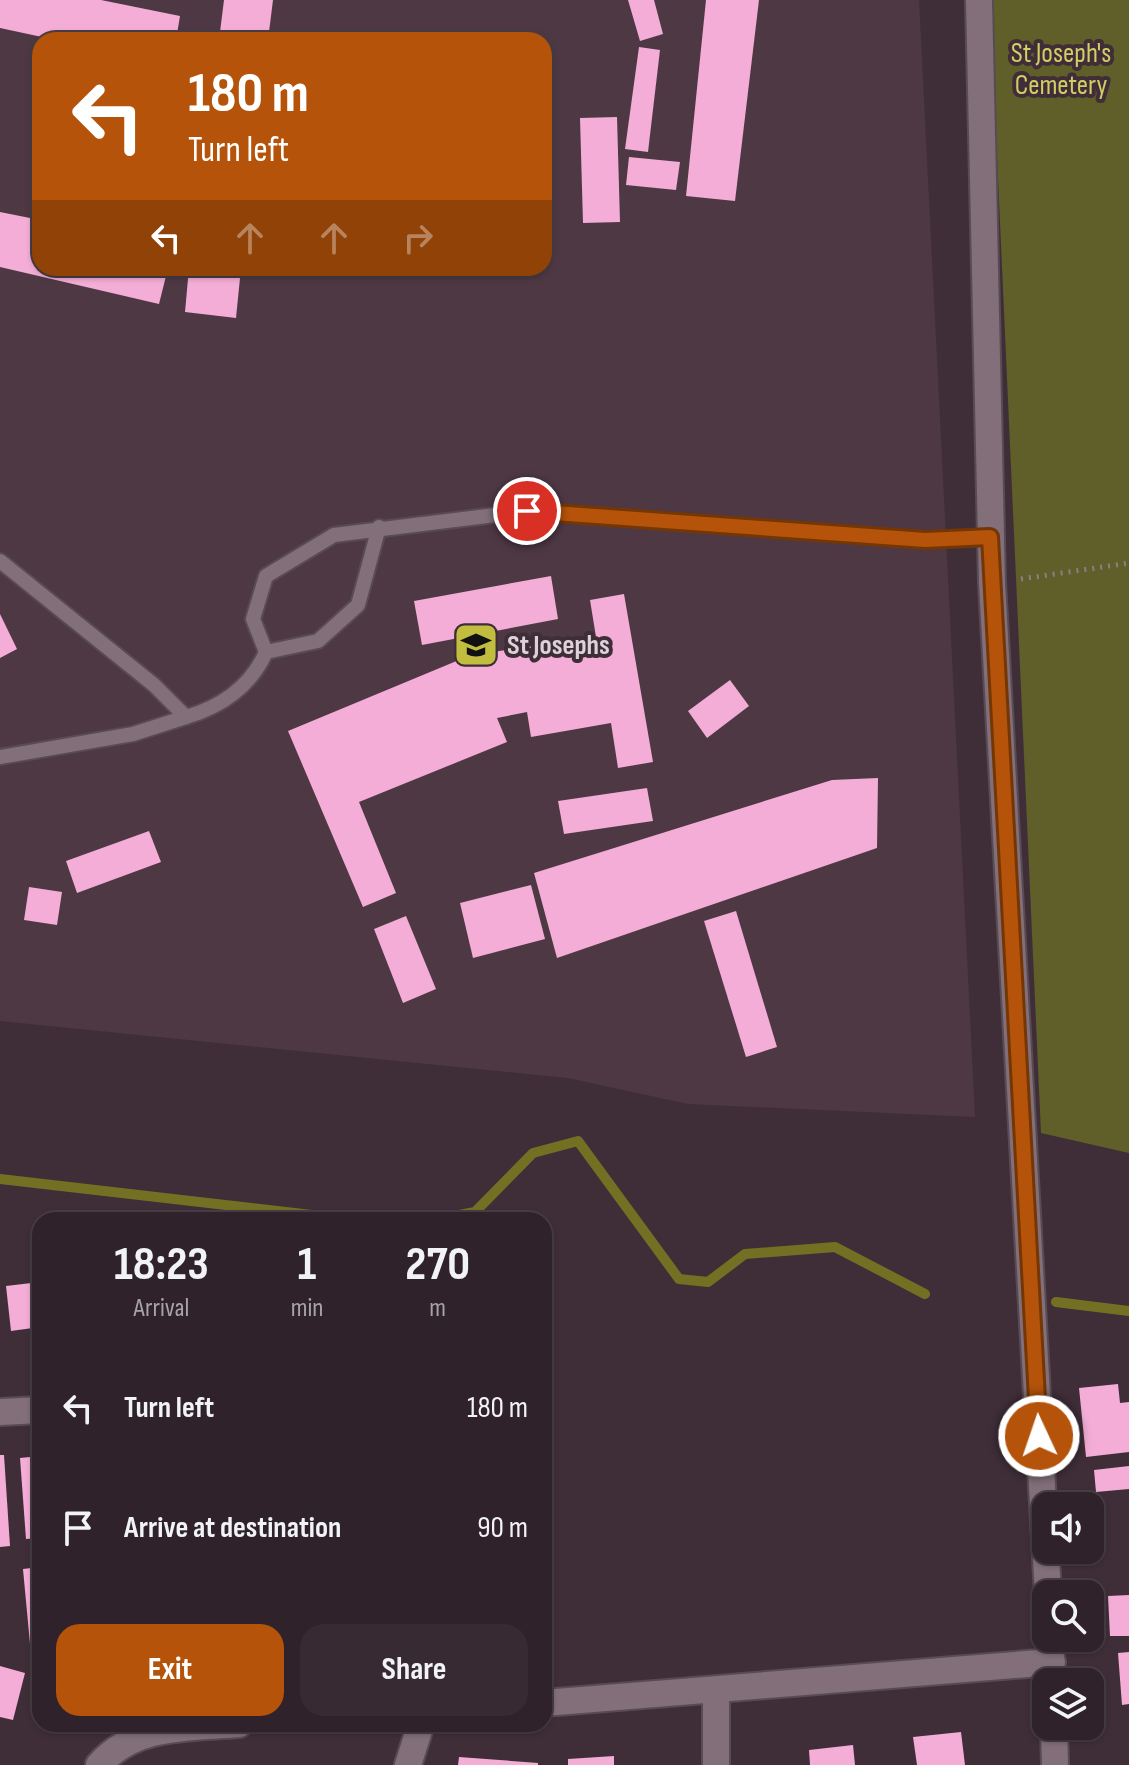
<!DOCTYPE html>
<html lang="en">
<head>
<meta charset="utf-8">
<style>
	body { margin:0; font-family:"Sofia Sans Condensed",sans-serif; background:#372a32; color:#f1f3f6; height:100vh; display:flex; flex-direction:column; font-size:30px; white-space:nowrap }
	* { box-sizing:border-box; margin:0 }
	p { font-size:26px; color:#a7a4a8 }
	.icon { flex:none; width:44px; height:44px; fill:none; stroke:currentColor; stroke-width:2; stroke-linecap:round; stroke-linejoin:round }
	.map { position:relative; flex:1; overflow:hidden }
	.side { position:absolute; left:32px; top:1212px; width:520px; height:520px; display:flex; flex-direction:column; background:#2f222a; border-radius:24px; box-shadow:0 2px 6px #0004,0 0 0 2px #4a3f47 }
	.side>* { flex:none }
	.banner { position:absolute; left:32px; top:32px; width:520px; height:244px; border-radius:24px; box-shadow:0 2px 6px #0004,0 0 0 2px #4a3f47; background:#b45309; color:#fff; overflow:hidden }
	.fabs { position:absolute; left:1032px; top:1492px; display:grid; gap:16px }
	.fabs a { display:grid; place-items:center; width:72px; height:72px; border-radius:16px; background:#2f222a; box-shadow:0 2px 6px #0004,0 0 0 2px #4a3f47; font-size:40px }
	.pin { position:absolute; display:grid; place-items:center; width:68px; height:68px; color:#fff; margin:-34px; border:4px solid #fff; border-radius:50%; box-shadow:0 2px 8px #0007 }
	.me { position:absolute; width:88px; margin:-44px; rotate:357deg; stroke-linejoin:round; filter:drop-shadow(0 0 6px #0008) }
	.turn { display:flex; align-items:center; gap:28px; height:168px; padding:0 24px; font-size:36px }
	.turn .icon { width:104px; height:104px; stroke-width:2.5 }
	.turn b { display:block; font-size:56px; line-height:68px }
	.lanes { display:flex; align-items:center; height:76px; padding:0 24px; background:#0003; justify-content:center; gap:40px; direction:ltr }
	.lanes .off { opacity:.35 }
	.eta { display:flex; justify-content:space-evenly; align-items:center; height:136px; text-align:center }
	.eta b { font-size:48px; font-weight:700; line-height:56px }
	.cta { display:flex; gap:16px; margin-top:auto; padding:16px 24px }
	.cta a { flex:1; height:92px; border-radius:24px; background:#b45309; color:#fff; font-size:32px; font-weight:700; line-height:92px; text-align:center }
	.cta a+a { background:#372a32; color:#f1f3f6 }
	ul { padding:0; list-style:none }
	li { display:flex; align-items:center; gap:24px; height:120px; padding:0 24px }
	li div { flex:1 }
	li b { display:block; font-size:30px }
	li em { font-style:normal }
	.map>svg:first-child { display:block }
</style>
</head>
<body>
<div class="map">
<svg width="1129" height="1765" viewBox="0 0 1129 1765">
	<rect width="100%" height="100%" fill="#3f2e38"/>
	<!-- built -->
	<path fill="#4e3844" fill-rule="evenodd" d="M 0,0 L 919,0 L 975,1117 L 688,1104 L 568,1078 L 0,1021 ZM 40,40 L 544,40 L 544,268 L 40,268 Z"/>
	<!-- green -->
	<polygon fill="#615f29" points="990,0 1129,0 1129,1153 1041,1133"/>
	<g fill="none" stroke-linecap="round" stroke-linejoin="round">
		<!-- stream -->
		<g stroke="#747023" stroke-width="10">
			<polyline points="0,1179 355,1220"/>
			<polyline points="434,1220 475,1212 533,1153 578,1141 679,1279 708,1282 745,1254 835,1247 925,1294"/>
			<polyline points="1056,1302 1129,1311"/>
		</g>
	</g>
	<!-- building -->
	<g fill="#f3add6">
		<polygon points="0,0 101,0 180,16 176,40 56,40 0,28"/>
		<polygon points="224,0 273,0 268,40 219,40"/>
		<polygon points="628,0 654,0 663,34 640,41"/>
		<polygon points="706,0 759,0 735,201 686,196"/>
		<polygon points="639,47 660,50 648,152 625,149"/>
		<polygon points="617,117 620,222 583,223 580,118"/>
		<polygon points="629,157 680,162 676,190 626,185"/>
		<polygon points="0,212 40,220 40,268 168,268 159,304 0,267"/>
		<polygon points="189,268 241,268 236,318 185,312"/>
		<polygon points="551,576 558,619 422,645 414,601"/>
		<polygon points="624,594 653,762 618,768 611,723 531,737 527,712 497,718 507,742 359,802 396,893 363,907 288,731 471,655 596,637 590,600"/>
		<polygon points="0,614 17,649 0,658"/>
		<polygon points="730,680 749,706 707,738 688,711"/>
		<polygon points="878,778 877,848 557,958 534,873 832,780"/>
		<polygon points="647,788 653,821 564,834 558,801"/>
		<polygon points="149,831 161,862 77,893 66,861"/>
		<polygon points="531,885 545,939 473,958 460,903"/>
		<polygon points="29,887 62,892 57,925 24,920"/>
		<polygon points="736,911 777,1047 746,1057 704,921"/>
		<polygon points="406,916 436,989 403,1003 374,929"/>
		<polygon points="40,1282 40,1327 11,1331 6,1286"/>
		<polygon points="1118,1384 1120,1403 1129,1402 1129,1452 1086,1457 1079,1388"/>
		<polygon points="0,1455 4,1455 10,1546 0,1547"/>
		<polygon points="40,1456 40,1538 26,1539 20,1458"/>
		<polygon points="1129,1466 1129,1489 1096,1492 1094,1470"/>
		<polygon points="40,1567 40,1643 30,1644 23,1569"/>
		<polygon points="1129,1595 1129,1636 1110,1636 1108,1596"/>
		<polygon points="1090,1618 1097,1618 1098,1647 1079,1648 1079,1638 1090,1638"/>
		<polygon points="1129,1652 1129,1704 1122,1705 1118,1653"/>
		<polygon points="0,1666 25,1673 13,1720 0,1717"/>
		<polygon points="961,1732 965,1765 917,1765 913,1737"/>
		<polygon points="853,1745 855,1765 810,1765 809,1750"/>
		<polygon points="614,1756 614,1765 568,1765 568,1759"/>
		<polygon points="459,1757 538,1763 538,1765 458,1765"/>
	</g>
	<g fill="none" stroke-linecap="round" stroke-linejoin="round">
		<!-- service casing -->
		<g stroke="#584b53" stroke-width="18">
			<g id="service">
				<polyline points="379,527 358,605 318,641 266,652 253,619 266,576 334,535 527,511 925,540 990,537"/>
				<path d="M 0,561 L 154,685 L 186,717 C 221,707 251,686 266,652"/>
				<polyline points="0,757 133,734 186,717"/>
			</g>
		</g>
		<!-- minor casing -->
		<g stroke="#584b53" stroke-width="30">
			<g id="minor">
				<polyline points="979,0 992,583 1048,1594"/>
				<polyline points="0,1412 40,1410"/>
				<polyline points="1050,1638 1052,1682"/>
				<polyline points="544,1703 1052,1662"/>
				<polyline points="1054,1726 1055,1765"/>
				<path d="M 99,1765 C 135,1724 188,1728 239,1724"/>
				<polyline points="408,1765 421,1724"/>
				<polyline points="716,1765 716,1691"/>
			</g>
		</g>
		<!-- path -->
		<polyline stroke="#8b7d85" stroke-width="5" stroke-dasharray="2 6" stroke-linecap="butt" points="1021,579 1129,563"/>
		<!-- service -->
		<use href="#service" stroke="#826f79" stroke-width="14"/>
		<!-- minor -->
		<use href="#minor" stroke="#826f79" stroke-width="26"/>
	</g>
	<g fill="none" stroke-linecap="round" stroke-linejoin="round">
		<!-- route casing -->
		<g stroke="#753606" stroke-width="20">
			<polyline id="route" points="527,511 925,540 990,537 1039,1436"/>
		</g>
		<!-- route -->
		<use href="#route" stroke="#b45309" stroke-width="14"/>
	</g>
	<!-- icons -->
	<defs>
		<g id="university-square" transform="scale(2.3)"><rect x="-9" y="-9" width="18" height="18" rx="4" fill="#c3bd3f" stroke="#3f2e38"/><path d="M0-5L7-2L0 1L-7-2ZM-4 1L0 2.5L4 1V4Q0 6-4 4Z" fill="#111"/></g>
	</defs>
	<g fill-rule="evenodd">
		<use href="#university-square" x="476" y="645"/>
	</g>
	<g text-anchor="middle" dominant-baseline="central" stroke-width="8" stroke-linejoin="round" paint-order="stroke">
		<!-- park labels -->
		<g font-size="28" fill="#d2cd64" stroke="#3f2e38">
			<text x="1061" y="53">St Joseph's<tspan x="1061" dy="32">Cemetery</tspan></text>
		</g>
		<!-- poi labels -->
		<g font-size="28" font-weight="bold" fill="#dcd2d8" stroke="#3f2e38" text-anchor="start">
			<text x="507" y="645">St Josephs</text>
		</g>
	</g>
</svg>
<div class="fabs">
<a><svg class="icon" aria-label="sound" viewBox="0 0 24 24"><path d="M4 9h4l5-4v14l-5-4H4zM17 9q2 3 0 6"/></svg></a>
<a><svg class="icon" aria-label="search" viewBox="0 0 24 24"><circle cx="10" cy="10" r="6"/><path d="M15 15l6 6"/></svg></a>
<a><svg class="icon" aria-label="layers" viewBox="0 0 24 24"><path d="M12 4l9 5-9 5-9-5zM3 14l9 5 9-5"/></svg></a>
</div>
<div class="pin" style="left:527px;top:511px;background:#d93025"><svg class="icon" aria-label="arrive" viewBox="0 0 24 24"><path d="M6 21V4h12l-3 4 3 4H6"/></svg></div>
<svg class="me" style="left:1039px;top:1436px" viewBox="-20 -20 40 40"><circle r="17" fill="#b45309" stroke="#fff" stroke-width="3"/><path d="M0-11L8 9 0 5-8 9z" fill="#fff"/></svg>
<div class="banner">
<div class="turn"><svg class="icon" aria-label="left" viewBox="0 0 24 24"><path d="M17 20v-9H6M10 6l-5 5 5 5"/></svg><div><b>180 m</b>Turn left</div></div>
<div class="lanes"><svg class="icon" aria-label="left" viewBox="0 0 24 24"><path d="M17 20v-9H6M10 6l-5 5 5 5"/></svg><svg class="icon off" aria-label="ahead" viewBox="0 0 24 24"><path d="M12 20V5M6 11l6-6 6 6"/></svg><svg class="icon off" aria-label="ahead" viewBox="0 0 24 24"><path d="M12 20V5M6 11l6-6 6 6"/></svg><svg class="icon off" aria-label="right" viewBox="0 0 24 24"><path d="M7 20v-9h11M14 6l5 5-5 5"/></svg></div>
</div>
<section class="side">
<div class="eta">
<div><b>18:23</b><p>Arrival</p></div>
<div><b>1</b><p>min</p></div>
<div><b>270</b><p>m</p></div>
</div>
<ul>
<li><svg class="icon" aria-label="left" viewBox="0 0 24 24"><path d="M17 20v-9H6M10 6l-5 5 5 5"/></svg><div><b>Turn left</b></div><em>180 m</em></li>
<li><svg class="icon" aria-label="arrive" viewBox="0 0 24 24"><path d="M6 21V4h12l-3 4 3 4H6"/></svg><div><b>Arrive at destination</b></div><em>90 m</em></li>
</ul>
<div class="cta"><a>Exit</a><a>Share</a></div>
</section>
</div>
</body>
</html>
